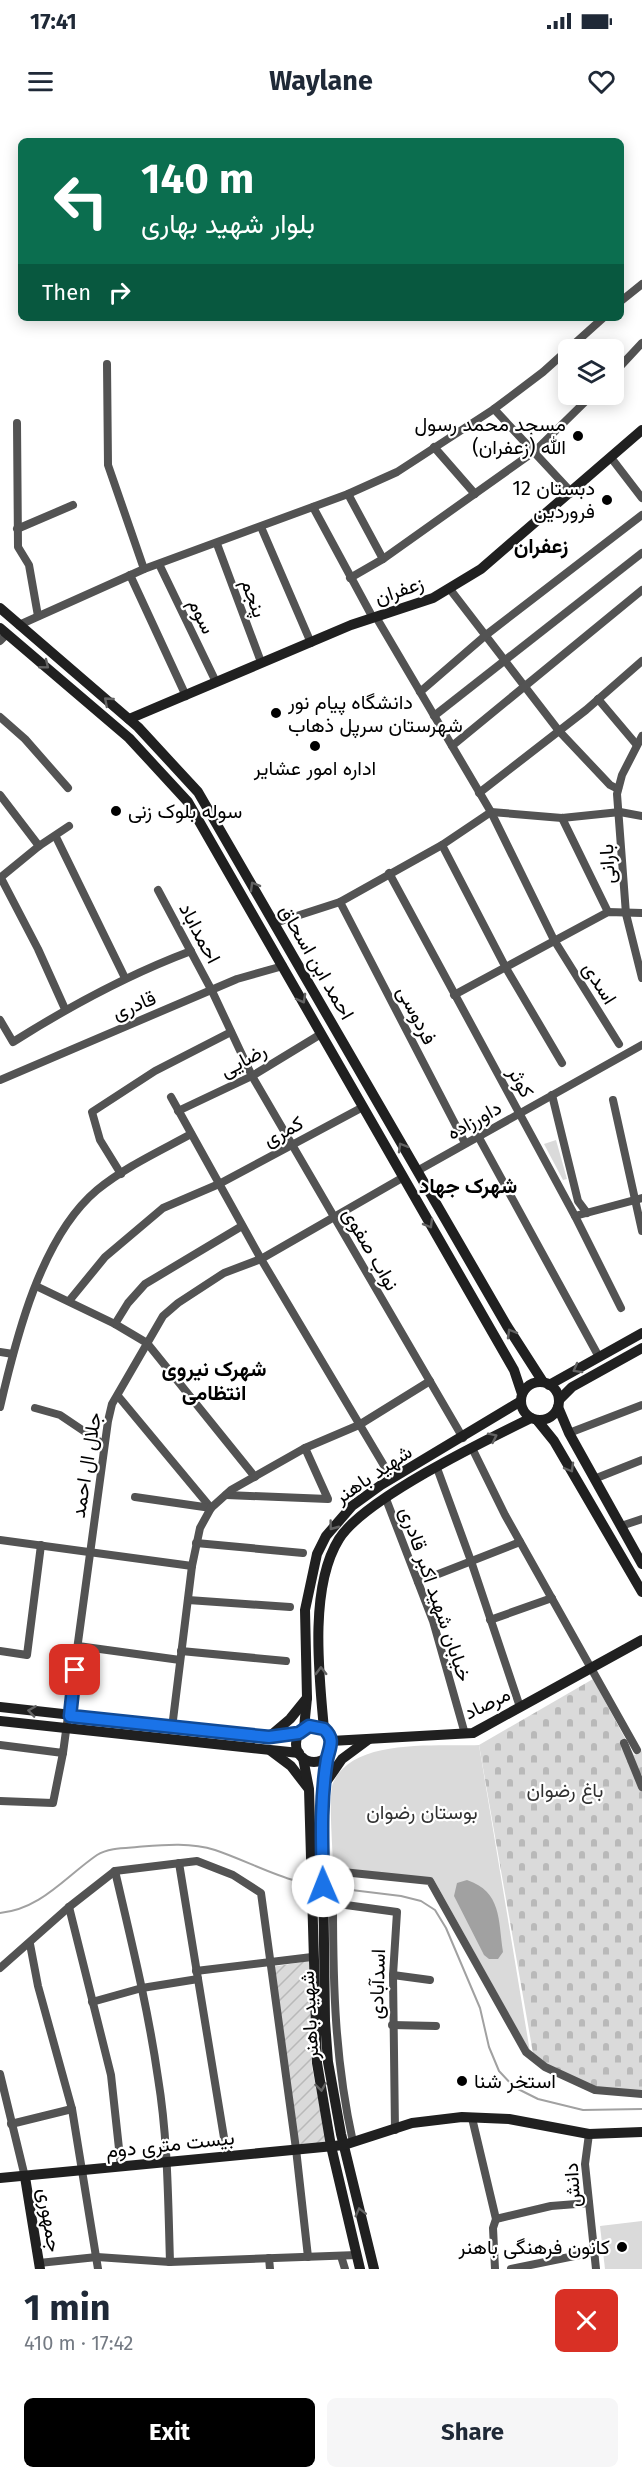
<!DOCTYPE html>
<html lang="en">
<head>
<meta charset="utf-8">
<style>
	body { margin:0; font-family:"Fira Sans",Vazirmatn,sans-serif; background:#f6f6f7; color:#1f2937; height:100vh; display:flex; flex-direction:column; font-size:22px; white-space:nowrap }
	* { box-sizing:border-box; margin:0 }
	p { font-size:20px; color:#747a83 }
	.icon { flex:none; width:33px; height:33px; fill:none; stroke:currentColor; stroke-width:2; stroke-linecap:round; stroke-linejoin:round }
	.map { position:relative; height:2149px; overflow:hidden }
	.side { display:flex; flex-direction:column; background:#fff; flex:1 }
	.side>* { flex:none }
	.hud { position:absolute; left:18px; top:18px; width:606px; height:183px; border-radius:9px; box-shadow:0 3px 15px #0003; background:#0b6e4f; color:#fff; overflow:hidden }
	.buttons { position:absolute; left:558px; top:219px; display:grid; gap:12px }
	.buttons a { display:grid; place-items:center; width:66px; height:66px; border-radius:9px; background:#fff; box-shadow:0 3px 15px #0003; font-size:30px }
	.pin { position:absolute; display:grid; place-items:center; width:51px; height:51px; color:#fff; margin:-26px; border-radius:12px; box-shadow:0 3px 9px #0006 }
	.me { position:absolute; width:66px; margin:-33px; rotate:359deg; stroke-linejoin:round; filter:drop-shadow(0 0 4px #0008) }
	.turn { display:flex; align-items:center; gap:21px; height:126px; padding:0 24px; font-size:27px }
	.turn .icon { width:78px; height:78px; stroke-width:2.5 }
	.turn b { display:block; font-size:42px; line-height:51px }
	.then { display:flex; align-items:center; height:57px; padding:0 24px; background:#0003; gap:12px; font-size:22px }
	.round { display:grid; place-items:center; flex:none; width:63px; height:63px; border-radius:9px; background:#f6f6f7 }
	.head { display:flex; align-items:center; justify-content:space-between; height:102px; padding:0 24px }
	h1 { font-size:36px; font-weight:700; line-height:45px }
	.action { display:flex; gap:12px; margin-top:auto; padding:12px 24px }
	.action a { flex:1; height:69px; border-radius:9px; background:#000; color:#fff; font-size:24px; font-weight:700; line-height:69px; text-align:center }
	.action a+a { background:#f6f6f7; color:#1f2937 }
	.status { display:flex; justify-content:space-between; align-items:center; height:42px; padding:0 30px; background:#fff; direction:ltr }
	.status svg { height:16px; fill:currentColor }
	header { display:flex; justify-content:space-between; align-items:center; height:78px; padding:0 24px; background:#fff; font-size:27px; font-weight:700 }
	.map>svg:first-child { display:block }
</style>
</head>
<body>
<div class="status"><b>17:41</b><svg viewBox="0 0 49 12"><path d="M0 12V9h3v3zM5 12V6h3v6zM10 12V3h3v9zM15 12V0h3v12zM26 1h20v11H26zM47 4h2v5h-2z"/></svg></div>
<header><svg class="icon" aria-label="menu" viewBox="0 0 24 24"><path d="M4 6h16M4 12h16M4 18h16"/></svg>Waylane<svg class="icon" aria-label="heart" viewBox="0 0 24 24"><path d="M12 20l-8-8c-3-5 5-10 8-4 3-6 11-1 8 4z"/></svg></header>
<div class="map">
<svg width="642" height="2149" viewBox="0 0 642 2149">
	<defs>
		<pattern id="cemetery-stones" width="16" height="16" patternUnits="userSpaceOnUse" patternTransform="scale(1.5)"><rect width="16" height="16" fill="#dadada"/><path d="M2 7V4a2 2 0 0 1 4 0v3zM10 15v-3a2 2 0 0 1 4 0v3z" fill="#b9b9b9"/></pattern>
		<pattern id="garden-furrows" width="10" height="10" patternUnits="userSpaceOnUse" patternTransform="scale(1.5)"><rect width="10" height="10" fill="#dadada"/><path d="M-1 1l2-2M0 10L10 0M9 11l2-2" fill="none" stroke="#b9b9b9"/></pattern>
	</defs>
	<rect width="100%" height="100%" fill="#fff"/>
	<!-- green -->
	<g fill="#dadada">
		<polygon points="556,1020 567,1059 563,1060 544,1024"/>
		<path d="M 479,1625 L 530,1932 L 433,1758 L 358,1754 L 333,1747 C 333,1731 328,1674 333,1663 C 353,1617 438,1627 479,1625 Z"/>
		<polygon points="642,2101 642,2149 605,2149 600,2106"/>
	</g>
	<!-- cemetery -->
	<polygon fill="url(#cemetery-stones)" points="593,1559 634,1635 642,1631 642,1971 595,1970 534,1939 479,1625"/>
	<!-- garden -->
	<polygon fill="url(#garden-furrows)" points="309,1841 312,1947 327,2024 295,2027 271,1847"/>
	<!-- water -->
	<path fill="#a1a1a1" d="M 467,1760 C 502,1772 498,1800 503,1832 L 498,1839 L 489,1839 L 484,1835 L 454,1776 L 457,1763 Z"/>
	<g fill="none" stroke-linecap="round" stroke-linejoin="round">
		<!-- stream -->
		<g stroke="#a1a1a1" stroke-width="2">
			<polyline points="335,1768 401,1776 421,1781 435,1790 446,1808 480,1888 489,1927 499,1951 514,1967 538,1979 583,1990 642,1989"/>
			<path d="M 0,1793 C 41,1789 65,1757 97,1735 C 108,1728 124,1728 137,1727 C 162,1725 190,1722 215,1730 C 242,1739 268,1753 296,1761"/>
		</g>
		<!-- street -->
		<g stroke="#535353" stroke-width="8">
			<polyline points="621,181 642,164"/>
			<polyline points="107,244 108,345 144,449"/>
			<polyline points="614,253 642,223"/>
			<polyline points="494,289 572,373"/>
			<polyline points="17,303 18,427 29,445 38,496"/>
			<polyline points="434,327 475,374"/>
			<polyline points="612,339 642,378"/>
			<polyline points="348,374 383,439"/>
			<polyline points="313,387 373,498"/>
			<polyline points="261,407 311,523"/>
			<polyline points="17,409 73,385"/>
			<polyline points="217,424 261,542"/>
			<polyline points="159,444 216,562"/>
			<polyline points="130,455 186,576"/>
			<polyline points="350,458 383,439 535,331 593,274"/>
			<polyline points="449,468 559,611 610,665 618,669"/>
			<polyline points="376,497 491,692 554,820 619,924"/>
			<polyline points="19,505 144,449 348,374 397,352 494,289 543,252 603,198"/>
			<polyline points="0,521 7,514"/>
			<polyline points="420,572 486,515 642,395"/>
			<polyline points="598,579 636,624"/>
			<polyline points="434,596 642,433"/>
			<polyline points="0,597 25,619 68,668"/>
			<polyline points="642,616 622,655 617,674 626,794 642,858"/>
			<polyline points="452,626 642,470"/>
			<polyline points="479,673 586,590 642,541"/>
			<polyline points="0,675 39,726"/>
			<polyline points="562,698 608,792"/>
			<polyline points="56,717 125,858"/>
			<polyline points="442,725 506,848 562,943"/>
			<polyline points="389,753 575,1096 621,1188"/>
			<polyline points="0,758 39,726 69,706"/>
			<polyline points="1,758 38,829 65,889"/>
			<polyline points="158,770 212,871 252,956 463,1318"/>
			<polyline points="340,782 465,1023"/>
			<polyline points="275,803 340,782 442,725 491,692 562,698 620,692 642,696"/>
			<polyline points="454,875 608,792 642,793"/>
			<path d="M 0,900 L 13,922 C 70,886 127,855 191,831"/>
			<polyline points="0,960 237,859 283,846"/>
			<polyline points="552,975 578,1081 587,1093"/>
			<polyline points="171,977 261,1139 392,1359"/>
			<polyline points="613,980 642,1111"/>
			<polyline points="178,991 252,956 321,914"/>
			<polyline points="478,1016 599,1237"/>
			<polyline points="417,1051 642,925"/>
			<polyline points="121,1054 100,1020 92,992 155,951 231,912"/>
			<polyline points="575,1096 642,1078"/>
			<polyline points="36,1166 115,1204 147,1223 255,1357"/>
			<polyline points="69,1181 105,1137 163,1088 219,1064 363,987"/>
			<polyline points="115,1204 128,1183 145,1164 242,1106"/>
			<polyline points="0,1232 13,1234"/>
			<polyline points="118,1276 211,1388"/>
			<path d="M 0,1287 C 16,1218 41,1117 97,1070 C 125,1047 160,1031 191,1014"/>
			<polyline points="35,1288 60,1295 103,1324"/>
			<polyline points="569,1313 642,1285"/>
			<polyline points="472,1328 505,1395 637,1630"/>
			<polyline points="437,1348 471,1441 520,1587"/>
			<polyline points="594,1359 642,1340"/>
			<polyline points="226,1375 328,1379 305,1328"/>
			<polyline points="135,1377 211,1388"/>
			<polyline points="386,1379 433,1501 465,1614"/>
			<polyline points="621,1406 642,1399"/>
			<polyline points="0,1420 192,1446"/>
			<polyline points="196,1423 303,1433"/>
			<polyline points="418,1462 520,1422"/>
			<polyline points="188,1480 290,1487"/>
			<polyline points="490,1500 552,1478"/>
			<polyline points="78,1526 180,1540"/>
			<polyline points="0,1531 27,1535 41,1425"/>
			<polyline points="181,1531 286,1541"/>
			<polyline points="172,1608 192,1446 200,1408 211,1388 231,1370 305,1328 359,1305 430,1261"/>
			<polyline points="624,1623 642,1667"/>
			<polyline points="0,1625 63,1633 108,1301 112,1284 163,1196 178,1183 224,1153 261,1139 402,1058"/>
			<polyline points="0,1681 53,1683 63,1633"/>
			<polyline points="179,1743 227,2036"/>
			<polyline points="323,1750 430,1761 526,1932 545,1947 595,1970 642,1974"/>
			<path d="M 115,1751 C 131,1820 148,1888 158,1958 C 168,2019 168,2080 170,2142"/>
			<polyline points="324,1782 397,1792 393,1855 395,2010"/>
			<path d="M 333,1784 C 333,1867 335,1941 353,2022"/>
			<polyline points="69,1787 111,1955 121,2047"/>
			<polyline points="30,1824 38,1866 72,1989 98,2149"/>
			<polyline points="0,1848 69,1787 115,1751 197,1741 233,1755 261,1773 296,2029 308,2137"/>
			<polyline points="196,1851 312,1837"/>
			<polyline points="393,1855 430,1860"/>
			<polyline points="92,1882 142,1868 198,1859"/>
			<polyline points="392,1905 436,1906"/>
			<polyline points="0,1954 25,2057"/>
			<polyline points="472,1998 496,2099 493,2108 495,2149"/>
			<polyline points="11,2004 72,1989"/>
			<polyline points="589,2014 585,2044 596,2149"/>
			<polyline points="496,2099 551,2086 589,2083"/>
			<polyline points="341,2136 345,2149"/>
			<polyline points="269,2138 270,2149"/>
			<polyline points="39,2143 97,2137 170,2142 357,2135"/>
			<polyline points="511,2149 594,2132"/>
		</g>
		<!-- secondary -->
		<g stroke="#202020" stroke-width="10">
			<polyline points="0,488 138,607 198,672 507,1206 543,1262"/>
			<polyline points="0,508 129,618 188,682 514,1250 522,1274"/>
			<polyline points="129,599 351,505 433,478 481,449 642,310"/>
			<circle cx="540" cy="1281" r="19"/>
			<polyline points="549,1265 642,1213"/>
			<polyline points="559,1280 572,1267 642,1228"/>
			<polyline points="558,1287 569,1313 642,1444"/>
			<polyline points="537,1300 554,1321 642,1472"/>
			<polyline points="0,1587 269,1617 299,1613"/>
			<polyline points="0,1601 299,1633"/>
			<circle cx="314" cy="1624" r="18"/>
			<polyline points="304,1608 307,1578 305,1490 317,1434 326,1416 352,1386 381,1365 521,1281"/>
			<path d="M 324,1609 C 319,1555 309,1467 339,1419 C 364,1379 486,1320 531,1298"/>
			<polyline points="270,1616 290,1599 307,1578"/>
			<polyline points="331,1621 473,1613 642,1520"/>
			<polyline points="271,1631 291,1646 308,1668"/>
			<polyline points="328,1634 322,1668 325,1901 328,1942 341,2014 374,2149"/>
			<polyline points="303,1638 309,1669 317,1943 331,2026 360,2149"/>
			<polyline points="324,1665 342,1639 369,1619"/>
			<polyline points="25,2057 40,2149"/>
			<polyline points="0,2058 344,2025 412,2003 462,1997 509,1999 589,2014 642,2012"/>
		</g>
	</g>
	<!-- one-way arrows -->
	<defs><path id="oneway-chevron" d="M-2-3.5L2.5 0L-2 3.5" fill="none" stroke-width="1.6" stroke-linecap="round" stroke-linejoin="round" transform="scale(1.5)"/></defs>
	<g stroke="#636363">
		<use href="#oneway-chevron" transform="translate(45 545) rotate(39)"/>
		<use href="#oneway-chevron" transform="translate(108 581) rotate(-139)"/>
		<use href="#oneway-chevron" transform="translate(254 766) rotate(-120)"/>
		<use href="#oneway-chevron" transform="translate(302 879) rotate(61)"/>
		<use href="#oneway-chevron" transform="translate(402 1027) rotate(-120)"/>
		<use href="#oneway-chevron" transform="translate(429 1104) rotate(60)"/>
		<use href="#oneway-chevron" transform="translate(511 1213) rotate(-120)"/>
		<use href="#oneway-chevron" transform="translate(577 1249) rotate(151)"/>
		<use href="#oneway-chevron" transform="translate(493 1317) rotate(-26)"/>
		<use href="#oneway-chevron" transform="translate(570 1348) rotate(60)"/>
		<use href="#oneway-chevron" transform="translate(333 1406) rotate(127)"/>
		<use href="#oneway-chevron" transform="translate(321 1551) rotate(-91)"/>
		<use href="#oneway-chevron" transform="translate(32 1591) rotate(-172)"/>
		<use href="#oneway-chevron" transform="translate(321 1967) rotate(82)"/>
		<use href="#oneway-chevron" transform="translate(360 2092) rotate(-104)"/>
	</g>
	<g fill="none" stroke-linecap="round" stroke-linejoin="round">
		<!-- route casing -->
		<g stroke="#114b97" stroke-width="15">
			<path id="route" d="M 75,1550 L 70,1596 L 269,1617 L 299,1613 L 309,1606 L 324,1609 C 335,1619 330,1626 327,1639 C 320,1681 322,1723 323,1766"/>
		</g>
		<!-- route -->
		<use href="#route" stroke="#1a73e8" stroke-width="10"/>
	</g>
	<!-- markers -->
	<g fill="#000" stroke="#fff" stroke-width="2">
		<circle cx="578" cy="316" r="6"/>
		<circle cx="607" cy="380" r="6"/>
		<circle cx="276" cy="593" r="6"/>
		<circle cx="315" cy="626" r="6"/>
		<circle cx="116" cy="691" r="6"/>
		<circle cx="462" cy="1961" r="6"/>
		<circle cx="622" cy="2127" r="6"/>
	</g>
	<g text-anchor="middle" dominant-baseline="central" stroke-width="4.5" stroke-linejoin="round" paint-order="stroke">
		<!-- poi labels -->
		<g font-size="20" fill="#000" stroke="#fff" text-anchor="end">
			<text x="566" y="304">مسجد محمد رسول<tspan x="566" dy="23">الله (زعفران)</tspan></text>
			<text x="595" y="368">دبستان 12<tspan x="595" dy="23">فروردین</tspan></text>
			<text x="288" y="582" text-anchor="start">دانشگاه پیام نور<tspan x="288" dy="23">شهرستان سرپل ذهاب</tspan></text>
			<text x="315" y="648" text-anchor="middle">اداره امور عشایر</text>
			<text x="128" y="691" text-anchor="start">سوله بلوک زنی</text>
			<text x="474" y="1961" text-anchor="start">استخر شنا</text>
			<text x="610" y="2127">کانون فرهنگی باهنر</text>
		</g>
		<!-- street labels -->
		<g font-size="20" fill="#000" stroke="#fff">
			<text transform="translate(399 470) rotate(-19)">زعفران</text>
			<text transform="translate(254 478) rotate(70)">پنجم</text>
			<text transform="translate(202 496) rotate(64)">سوم</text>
			<text transform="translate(607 744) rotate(-93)">بارانی</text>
			<text transform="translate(200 813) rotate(62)">احمداباد</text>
			<text transform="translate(317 842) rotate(60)">احمد ابن اسحاق</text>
			<text transform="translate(600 863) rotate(58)">اسدی</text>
			<text transform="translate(134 885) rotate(-22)">قادری</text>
			<text transform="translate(417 895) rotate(63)">فردوسی</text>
			<text transform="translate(243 940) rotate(-28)">رضایی</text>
			<text transform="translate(521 962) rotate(61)">کوثر</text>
			<text transform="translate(474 1000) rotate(-29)">داورزاده</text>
			<text transform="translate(283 1011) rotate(-28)">کمری</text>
			<text transform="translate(371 1129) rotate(60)">نواب صفوی</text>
			<text transform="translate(86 1345) rotate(-81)">جلال ال احمد</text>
			<text transform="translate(373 1354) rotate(-34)">شهید باهنر</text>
			<text transform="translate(436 1474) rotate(71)">خیابان شهید اکبر قادری</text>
			<text transform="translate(487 1583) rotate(-26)">مرصاد</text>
			<text transform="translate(377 1864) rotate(-88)">اسدآبادی</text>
			<text transform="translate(309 1895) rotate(-93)">شهید باهنر</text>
			<text transform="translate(170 2024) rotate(-6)">بیست متری دوم</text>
			<text transform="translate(572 2065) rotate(-93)">دانش</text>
			<text transform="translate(50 2100) rotate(81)">جمهوری</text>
		</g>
		<!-- park labels -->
		<g font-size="20" fill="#313131" stroke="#fff">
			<text x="565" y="1670">باغ رضوان</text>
			<text x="422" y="1692">بوستان رضوان</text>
		</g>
		<!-- neighbourhood labels -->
		<g font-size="21" font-weight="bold" fill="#000" stroke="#fff">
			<text x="541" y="426">زعفران</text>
			<text x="468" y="1066">شهرک جهاد</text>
			<text x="214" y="1249">شهرک نیروی<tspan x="214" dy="24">انتظامی</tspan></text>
		</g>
	</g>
</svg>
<div class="buttons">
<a><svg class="icon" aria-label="layers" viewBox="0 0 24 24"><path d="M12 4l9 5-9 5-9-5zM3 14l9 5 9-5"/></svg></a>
</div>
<div class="pin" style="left:75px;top:1550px;background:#d93025"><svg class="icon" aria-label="arrive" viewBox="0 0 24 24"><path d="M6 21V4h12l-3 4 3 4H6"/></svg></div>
<svg class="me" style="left:323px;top:1766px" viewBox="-20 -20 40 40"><circle r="19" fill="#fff"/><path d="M0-13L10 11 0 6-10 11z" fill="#1a73e8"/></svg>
<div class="hud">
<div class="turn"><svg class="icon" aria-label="left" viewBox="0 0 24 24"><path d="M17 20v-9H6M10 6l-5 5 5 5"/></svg><div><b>140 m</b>بلوار شهید بهاری</div></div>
<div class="then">Then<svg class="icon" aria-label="right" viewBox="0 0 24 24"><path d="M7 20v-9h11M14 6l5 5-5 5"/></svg></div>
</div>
</div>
<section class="side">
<div class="head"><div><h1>1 min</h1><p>410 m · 17:42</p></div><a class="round" style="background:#d93025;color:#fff"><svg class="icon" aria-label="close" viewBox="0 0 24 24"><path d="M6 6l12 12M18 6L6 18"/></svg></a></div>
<div class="action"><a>Exit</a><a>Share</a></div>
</section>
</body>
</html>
